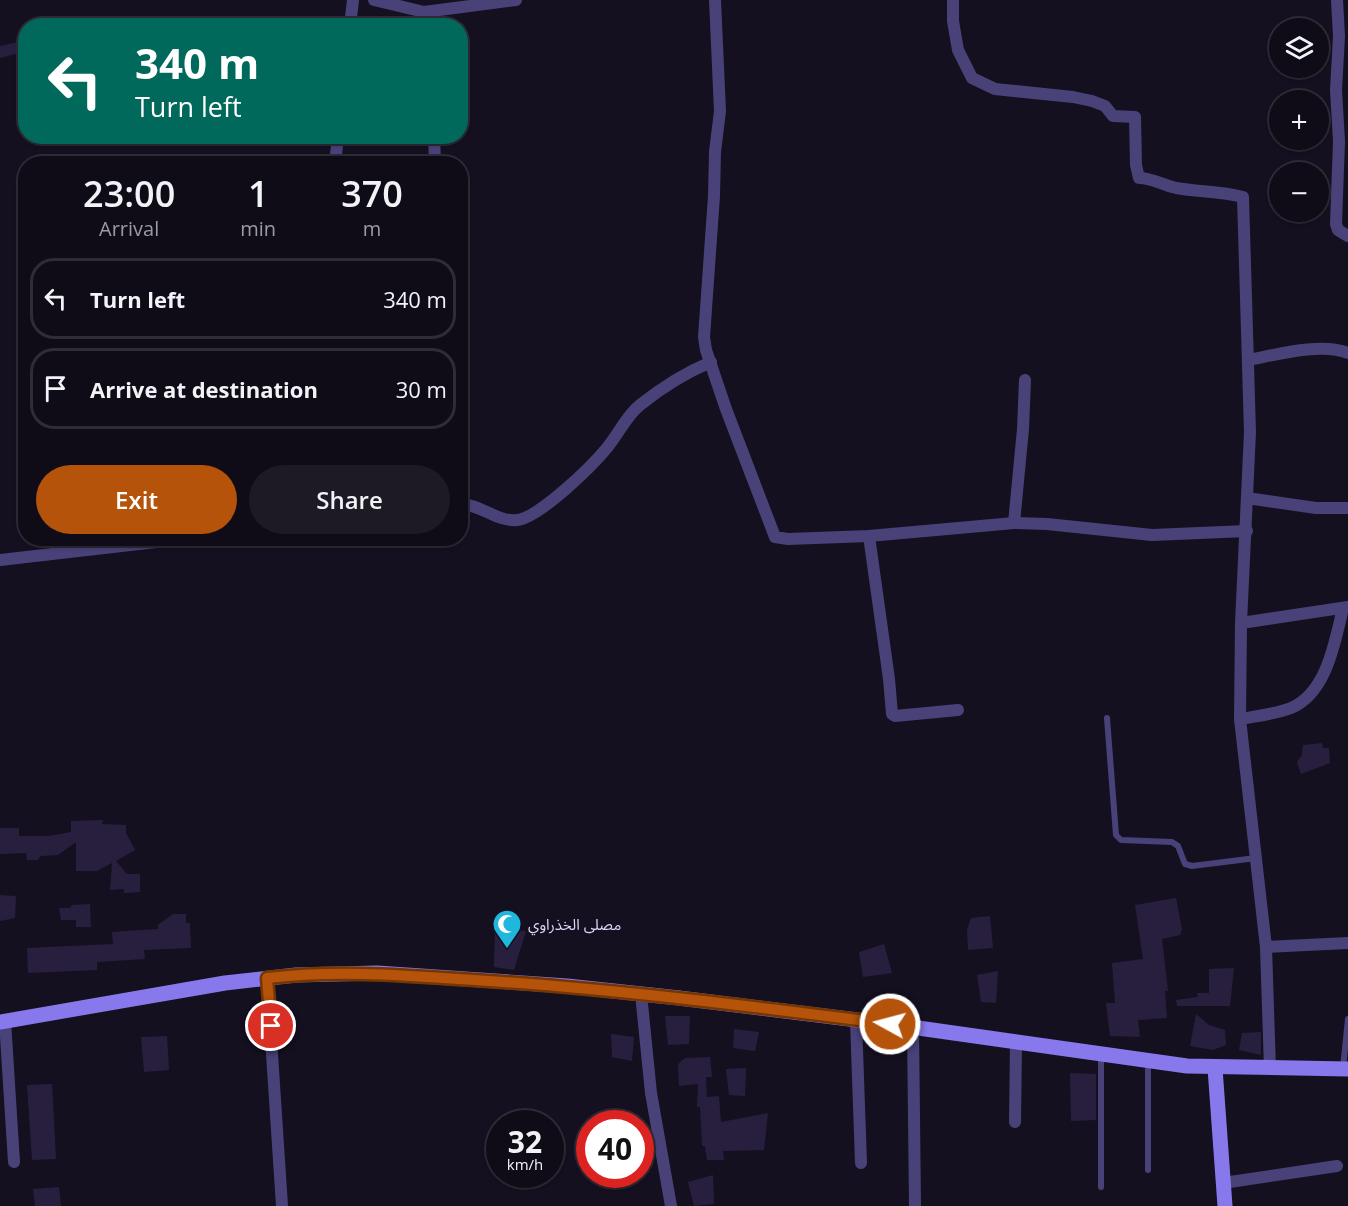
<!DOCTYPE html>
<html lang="en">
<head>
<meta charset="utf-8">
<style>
	body { margin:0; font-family:"Open Sans","Noto Sans Arabic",sans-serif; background:#1d1a25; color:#f1f3f6; height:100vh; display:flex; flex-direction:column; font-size:22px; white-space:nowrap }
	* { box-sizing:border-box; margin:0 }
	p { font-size:20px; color:#9b9ba2 }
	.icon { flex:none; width:33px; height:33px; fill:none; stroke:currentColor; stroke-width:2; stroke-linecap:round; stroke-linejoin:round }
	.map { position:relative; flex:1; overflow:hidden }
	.side { position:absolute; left:18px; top:156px; width:450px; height:390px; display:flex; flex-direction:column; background:#0f0c18; border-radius:24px; box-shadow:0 2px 4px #0004,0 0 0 2px #2f2c37 }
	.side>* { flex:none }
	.hud { position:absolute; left:18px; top:18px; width:450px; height:126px; border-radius:24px; box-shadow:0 2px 4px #0004,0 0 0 2px #2f2c37; background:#00695c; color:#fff; overflow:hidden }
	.tools { position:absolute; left:1269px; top:18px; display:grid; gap:12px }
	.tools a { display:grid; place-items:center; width:60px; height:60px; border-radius:50%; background:#0f0c18; box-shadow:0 2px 4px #0004,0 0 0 2px #2f2c37; font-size:30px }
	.speed { position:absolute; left:486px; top:1110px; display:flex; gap:12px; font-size:30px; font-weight:700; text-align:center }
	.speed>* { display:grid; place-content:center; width:78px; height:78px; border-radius:50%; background:#0f0c18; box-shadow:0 2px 4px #0004,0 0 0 2px #2f2c37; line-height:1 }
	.speed small { font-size:15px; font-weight:400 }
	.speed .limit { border:9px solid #d22; background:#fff; color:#111 }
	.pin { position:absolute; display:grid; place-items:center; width:51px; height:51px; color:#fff; margin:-26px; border:3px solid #fff; border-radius:50%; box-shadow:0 2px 6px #0007 }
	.me { position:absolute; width:66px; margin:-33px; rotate:277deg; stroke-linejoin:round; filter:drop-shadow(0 0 4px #0008) }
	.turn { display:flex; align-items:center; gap:21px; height:126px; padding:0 18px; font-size:27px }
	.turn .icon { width:78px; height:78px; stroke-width:2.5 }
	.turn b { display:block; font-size:42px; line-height:51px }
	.eta { display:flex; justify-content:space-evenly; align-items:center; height:102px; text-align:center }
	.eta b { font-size:36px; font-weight:600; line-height:42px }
	.action { display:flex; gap:12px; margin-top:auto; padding:12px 18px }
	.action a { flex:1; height:69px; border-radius:36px; background:#b45309; color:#fff; font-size:24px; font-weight:600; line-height:69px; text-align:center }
	.action a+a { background:#1d1a25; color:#f1f3f6 }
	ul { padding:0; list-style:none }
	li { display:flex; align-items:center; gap:18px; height:81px; margin:0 12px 9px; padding:0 6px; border:3px solid #2f2c37; border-radius:24px }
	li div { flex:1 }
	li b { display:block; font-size:22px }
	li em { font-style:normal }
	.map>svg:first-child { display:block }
</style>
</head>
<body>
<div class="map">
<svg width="1348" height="1206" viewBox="0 0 1348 1206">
	<rect width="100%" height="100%" fill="#141020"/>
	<!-- building -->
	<g fill="#281f3f">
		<polygon points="18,42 19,53 0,58 0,46"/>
		<polygon points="1322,743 1323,748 1329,748 1330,763 1301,774 1297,762 1302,755 1303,745"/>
		<polygon points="103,820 102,824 126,825 126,833 135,850 116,861 127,874 140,874 140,892 124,893 124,889 110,890 112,863 97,871 76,871 76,842 58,855 41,856 37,860 27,860 26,853 0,854 0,828 19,828 19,836 49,836 71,832 71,821"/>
		<polygon points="0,895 16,896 15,918 0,921"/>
		<polygon points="1176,898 1182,929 1180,935 1162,939 1168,991 1165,991 1167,1018 1138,1020 1140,1037 1110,1036 1106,1003 1115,1003 1112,963 1143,959 1135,905"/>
		<polygon points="90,904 91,927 76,927 76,920 61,920 59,908 70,908 72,905"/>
		<polygon points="173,914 186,914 186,923 190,923 191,948 144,950 145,959 97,962 97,970 28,973 27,948 113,944 112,932 158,929 158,925"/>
		<polygon points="990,916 993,948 968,950 967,930 971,918"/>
		<polygon points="495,930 526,931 514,970 494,967"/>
		<polygon points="884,944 892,973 863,977 859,952"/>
		<polygon points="1234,968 1230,1006 1177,1006 1176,1000 1198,997 1197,993 1209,993 1209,969"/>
		<polygon points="998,971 996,1003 981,1002 977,975"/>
		<polygon points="1196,1014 1209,1025 1225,1030 1226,1045 1213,1050 1190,1046"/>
		<polygon points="665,1016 690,1016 689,1044 668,1045"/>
		<polygon points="734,1029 759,1032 755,1051 733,1048"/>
		<polygon points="1261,1032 1261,1055 1239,1050 1242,1033"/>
		<polygon points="611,1034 634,1037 632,1061 612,1057"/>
		<polygon points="167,1036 169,1070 144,1072 141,1037"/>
		<polygon points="710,1057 712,1077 706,1077 707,1097 719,1096 721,1122 768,1113 764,1150 723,1151 724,1160 707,1160 705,1146 702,1146 700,1107 697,1107 698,1084 679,1086 678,1064 685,1058"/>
		<polygon points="746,1068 745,1096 729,1095 726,1069"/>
		<polygon points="1070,1073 1096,1074 1096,1120 1071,1121"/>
		<polygon points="52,1084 56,1159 32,1160 27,1085"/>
		<polygon points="713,1175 714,1204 694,1206 688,1182"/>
		<polygon points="59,1187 61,1206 35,1206 33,1189"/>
	</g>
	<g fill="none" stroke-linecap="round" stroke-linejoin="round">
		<!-- lane -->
		<g stroke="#494279" stroke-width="6">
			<polyline points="1107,718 1116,835 1121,840 1172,842 1178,846 1185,864 1192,866 1256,858"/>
			<polyline points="1148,1061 1148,1170"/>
			<polyline points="1343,1068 1348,1019"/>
			<polyline points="1101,1187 1101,1054"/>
		</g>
		<!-- street -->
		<g stroke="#494279" stroke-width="12">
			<polyline points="374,0 424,12 516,0"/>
			<polyline points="715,0 720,111 715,152 714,196 704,337 706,350 726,409 775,537 788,539 869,536 1014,523 1047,524 1152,535 1247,531"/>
			<path d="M 953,0 L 953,21 L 958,50 L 972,78 L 995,89 L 1073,97 L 1092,101 L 1105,106 L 1113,116 L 1135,117 L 1136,165 L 1139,178 C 1153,178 1162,185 1176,188 C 1198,192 1220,191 1243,197 L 1250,432 L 1241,623 L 1240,719 L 1266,947 L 1270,1069"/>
			<polyline points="1337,0 1339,36 1336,90 1339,141 1336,224 1338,230 1348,236"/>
			<polyline points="433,11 433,26"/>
			<polyline points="350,26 353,0"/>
			<polyline points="434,136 435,162"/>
			<polyline points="335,164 338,136"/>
			<path d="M 1248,360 C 1275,355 1322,342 1348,353"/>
			<polyline points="1247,498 1316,508 1348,508"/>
			<path d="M 460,504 C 481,504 496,522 517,520 C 539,518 592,466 606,449 C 618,435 626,416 640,405 C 660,389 687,372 711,362"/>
			<polyline points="1014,523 1023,429 1025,380"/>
			<polyline points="869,536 889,679 892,714 895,716 958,710"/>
			<polyline points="0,560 191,538"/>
			<polyline points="1241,623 1348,607"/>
			<path d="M 1240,719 C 1256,716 1276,714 1291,708 C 1327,693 1335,641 1343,608"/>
			<polyline points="1266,947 1348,943"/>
			<polyline points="267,978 282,1206"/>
			<polyline points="641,994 651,1093 671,1206"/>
			<polyline points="856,1020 861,1163"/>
			<polyline points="5,1021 14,1162"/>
			<polyline points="913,1027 915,1206"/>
			<polyline points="1015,1122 1016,1042"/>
			<polyline points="1223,1183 1337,1166"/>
		</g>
		<!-- secondary -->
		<g stroke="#8779ec" stroke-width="15">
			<polyline points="0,1022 225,983 296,975 377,973 567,986 679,998 890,1024 1187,1066 1348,1069"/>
			<polyline points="1215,1068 1225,1206"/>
		</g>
	</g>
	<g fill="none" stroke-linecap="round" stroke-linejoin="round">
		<!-- route casing -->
		<g stroke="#753606" stroke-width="15">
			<path id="route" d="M 271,1026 L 267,978 C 341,969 414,976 489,981 C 623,990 757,1007 890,1024"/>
		</g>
		<!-- route -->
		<use href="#route" stroke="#b45309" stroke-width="10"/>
	</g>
	<!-- icons -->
	<defs>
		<g id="mosque-pin" transform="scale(1.5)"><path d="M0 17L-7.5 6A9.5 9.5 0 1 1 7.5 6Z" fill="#1fb8dc" stroke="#141020"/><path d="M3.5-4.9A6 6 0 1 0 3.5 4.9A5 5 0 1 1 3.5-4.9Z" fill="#fff"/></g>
	</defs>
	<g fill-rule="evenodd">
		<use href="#mosque-pin" x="507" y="924"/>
	</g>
	<g text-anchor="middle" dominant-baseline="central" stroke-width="4.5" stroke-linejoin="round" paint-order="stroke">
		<!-- poi labels -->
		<g font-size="15" fill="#ddd5f9" stroke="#141020" text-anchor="start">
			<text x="528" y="924">مصلى الخذراوي</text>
		</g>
	</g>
</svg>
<div class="tools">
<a><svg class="icon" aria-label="layers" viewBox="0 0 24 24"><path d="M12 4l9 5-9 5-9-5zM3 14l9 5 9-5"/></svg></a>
<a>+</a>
<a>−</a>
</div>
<div class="speed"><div>32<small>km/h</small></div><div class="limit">40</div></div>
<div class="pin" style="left:271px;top:1026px;background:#d93025"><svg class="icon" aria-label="arrive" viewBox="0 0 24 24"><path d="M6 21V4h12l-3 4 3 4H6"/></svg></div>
<svg class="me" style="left:890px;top:1024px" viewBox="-20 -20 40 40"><circle r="17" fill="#b45309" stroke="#fff" stroke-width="3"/><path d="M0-11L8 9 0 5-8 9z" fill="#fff"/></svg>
<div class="hud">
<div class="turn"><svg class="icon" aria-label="left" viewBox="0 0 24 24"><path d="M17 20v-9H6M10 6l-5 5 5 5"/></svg><div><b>340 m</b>Turn left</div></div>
</div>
<section class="side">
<div class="eta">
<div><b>23:00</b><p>Arrival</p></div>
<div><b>1</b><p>min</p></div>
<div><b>370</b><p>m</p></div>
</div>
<ul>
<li><svg class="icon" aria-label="left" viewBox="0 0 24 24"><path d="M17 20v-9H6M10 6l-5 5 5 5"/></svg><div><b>Turn left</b></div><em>340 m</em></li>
<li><svg class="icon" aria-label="arrive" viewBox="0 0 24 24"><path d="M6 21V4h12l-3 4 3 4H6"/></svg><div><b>Arrive at destination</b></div><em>30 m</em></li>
</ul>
<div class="action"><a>Exit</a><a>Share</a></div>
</section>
</div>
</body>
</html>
